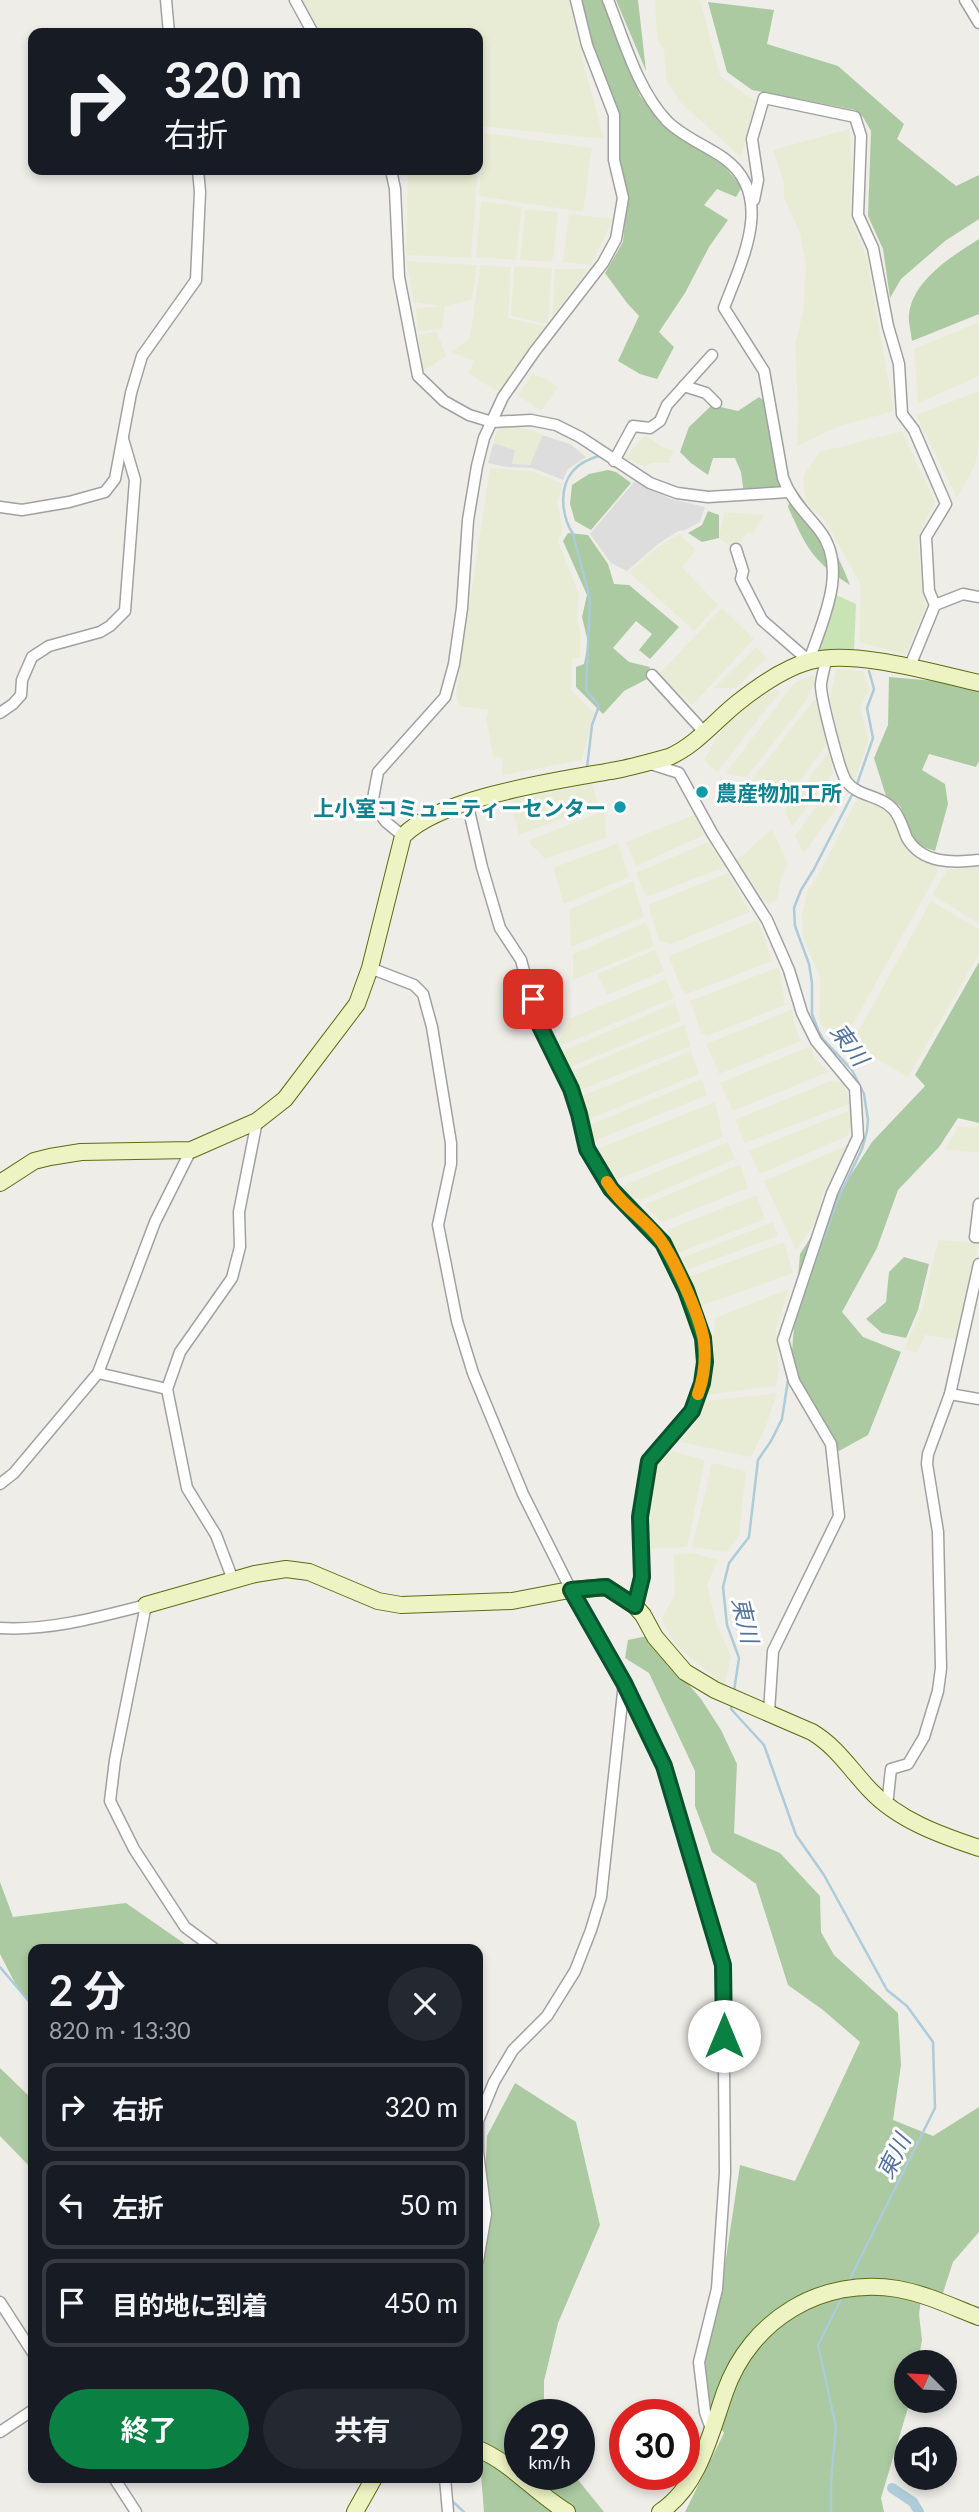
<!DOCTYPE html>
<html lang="ja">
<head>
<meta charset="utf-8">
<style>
	body { margin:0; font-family:Lato,"Noto Sans JP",sans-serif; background:#242831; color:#f1f3f6; height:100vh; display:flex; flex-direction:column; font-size:26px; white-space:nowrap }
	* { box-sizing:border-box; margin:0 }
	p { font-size:23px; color:#9ea1a6 }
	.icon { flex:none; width:38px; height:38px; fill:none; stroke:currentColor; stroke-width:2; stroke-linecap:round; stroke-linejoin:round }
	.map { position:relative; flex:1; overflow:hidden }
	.drawer { position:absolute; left:28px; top:1944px; width:455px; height:539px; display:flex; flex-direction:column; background:#171b24; border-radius:14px; box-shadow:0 4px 10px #0003 }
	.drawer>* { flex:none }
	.banner { position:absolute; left:28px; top:28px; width:455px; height:147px; border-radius:14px; box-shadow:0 4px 10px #0003; background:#171b24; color:#f1f3f6; overflow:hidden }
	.needle { width:46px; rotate:294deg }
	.buttons { position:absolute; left:894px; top:2350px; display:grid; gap:14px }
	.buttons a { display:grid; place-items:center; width:63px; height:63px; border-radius:50%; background:#171b24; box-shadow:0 4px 10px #0003; font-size:35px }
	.speed { position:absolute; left:504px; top:2399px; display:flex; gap:14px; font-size:35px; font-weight:700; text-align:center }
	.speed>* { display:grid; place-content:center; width:91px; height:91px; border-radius:50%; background:#171b24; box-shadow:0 4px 10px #0003; line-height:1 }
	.speed small { font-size:18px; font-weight:400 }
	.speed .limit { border:10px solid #d22; background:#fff; color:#111 }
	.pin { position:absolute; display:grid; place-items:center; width:60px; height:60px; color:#fff; margin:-30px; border-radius:14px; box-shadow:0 4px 10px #0006 }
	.me { position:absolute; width:77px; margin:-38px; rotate:0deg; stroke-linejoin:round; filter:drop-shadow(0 0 5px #0008) }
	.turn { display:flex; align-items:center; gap:24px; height:147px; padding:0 21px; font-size:32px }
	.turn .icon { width:91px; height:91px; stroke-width:2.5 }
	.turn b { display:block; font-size:49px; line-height:60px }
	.round { display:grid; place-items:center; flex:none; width:74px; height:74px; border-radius:37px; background:#242831 }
	.overview { display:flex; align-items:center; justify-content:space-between; height:119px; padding:0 21px }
	h1 { font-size:42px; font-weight:700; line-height:52px }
	.action { display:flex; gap:14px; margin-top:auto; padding:14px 21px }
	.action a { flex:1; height:80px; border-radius:42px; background:#0b8043; color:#fff; font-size:28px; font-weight:700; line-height:80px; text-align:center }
	.action a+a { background:#242831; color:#f1f3f6 }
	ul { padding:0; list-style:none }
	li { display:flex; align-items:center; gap:21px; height:88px; margin:0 14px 10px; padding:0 7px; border:4px solid #363941; border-radius:14px }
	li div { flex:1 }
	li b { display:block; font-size:26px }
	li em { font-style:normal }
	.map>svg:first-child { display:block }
</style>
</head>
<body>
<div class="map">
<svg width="979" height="2512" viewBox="0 0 979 2512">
	<rect width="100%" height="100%" fill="#efede8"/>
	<!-- residential -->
	<g fill="#dedddd">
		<polygon points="507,424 570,444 586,457 568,469 563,480 533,468 507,467 488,463 497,430"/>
		<polygon points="635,481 671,499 705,507 700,522 685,530 678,531 658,544 627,571 611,563 590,534"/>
	</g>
	<!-- farmland -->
	<g fill="#e9ecd5">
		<polygon points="301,0 570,0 580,50 604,139 478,126 478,33 319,33"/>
		<polygon points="655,0 700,0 720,76 756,102 741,157 681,103 666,80 664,49 657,39"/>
		<polygon points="849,129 852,169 850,218 866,255 894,411 837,427 797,446 798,410 795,345 803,312 806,266 800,233 784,198 784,183 773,150"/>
		<polygon points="484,133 592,148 583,212 479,196"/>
		<polygon points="408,170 478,170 471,258 406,255"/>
		<polygon points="481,201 522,207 516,260 476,257"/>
		<polygon points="525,209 558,212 554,254 551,262 520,260"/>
		<polygon points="569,214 613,219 591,265 563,262"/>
		<polygon points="406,261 477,265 472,300 445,306 442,329 418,331 416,308 440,306 414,302"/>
		<polygon points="480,265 511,267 508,318 547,327 500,393 468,373 474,361 451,352 470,338"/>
		<polygon points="514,266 552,268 548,324 511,316"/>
		<polygon points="555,269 588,269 552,318"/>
		<polygon points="979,322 979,376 918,403 914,349"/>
		<polygon points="437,332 446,356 424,371 418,335"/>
		<polygon points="532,374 547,379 558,387 541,411 518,395"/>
		<polygon points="979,391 979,444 975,465 957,498 916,415"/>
		<polygon points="507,424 543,434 530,465 512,464 515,450 493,443 497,430"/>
		<polygon points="902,431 935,502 918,537 922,591 926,606 906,655 859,642 861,585 825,520 805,502 803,476 820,452"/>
		<polygon points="645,435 662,447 674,450 669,463 652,463 645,467 625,458"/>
		<polygon points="490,468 532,471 563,484 557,502 563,530 558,541 579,594 577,614 581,639 580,657 572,659 571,690 594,712 582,760 502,775 503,758 493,756 486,718 489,710 459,706 456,693"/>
		<polygon points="724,512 765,515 752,534 748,532 734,549 719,538"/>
		<polygon points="679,534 696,550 682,567 718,605 694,631 629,572 659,546"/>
		<polygon points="722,608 754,639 692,705 659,674"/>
		<polygon points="756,647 767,658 736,688 714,688"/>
		<polygon points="836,669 863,671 869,689 860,708 869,740 855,779 851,777 844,762 830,698"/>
		<polygon points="813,675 815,682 806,701 746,778 726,773 794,683"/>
		<polygon points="776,689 780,692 717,772 704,760 723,727 743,707"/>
		<polygon points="815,698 829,741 780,809 772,791 751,781"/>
		<polygon points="831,749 833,773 792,827 785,811"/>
		<polygon points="835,781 844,797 804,853 795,836"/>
		<polygon points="592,784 598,805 519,835 510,800"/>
		<polygon points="858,797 878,805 890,815 909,852 935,865 938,872 846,1036 839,1038 828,1033 819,1019 820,978 803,937 802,914 807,892 822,868"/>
		<polygon points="605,810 606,838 545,859 528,841"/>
		<polygon points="694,815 704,835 636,866 626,842"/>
		<polygon points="772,829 788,864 781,879 777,900 767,904 736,861"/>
		<polygon points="708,842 725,867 646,897 636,873"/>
		<polygon points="618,843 629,877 564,904 553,868"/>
		<polygon points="979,867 979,923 932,895 947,870"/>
		<polygon points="728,873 750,912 671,944 659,941 648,905"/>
		<polygon points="633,881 644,917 571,947 569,910"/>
		<polygon points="931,901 979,929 979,954 908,1077 851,1044"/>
		<polygon points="758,920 772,961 687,994 681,989 669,956"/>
		<polygon points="646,922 654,946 573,980 573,954"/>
		<polygon points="655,950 664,971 607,995 597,974"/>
		<polygon points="779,967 785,1005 707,1036 701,1033 690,1001"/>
		<polygon points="666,979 674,998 560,1046 558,1043 571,1018"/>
		<polygon points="675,1003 681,1021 570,1067 562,1051"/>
		<polygon points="793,1009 793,1020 801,1041 719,1074 706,1044"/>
		<polygon points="685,1024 690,1046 580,1090 572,1071"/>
		<polygon points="811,1046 814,1058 828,1072 733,1111 720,1083"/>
		<polygon points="691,1051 699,1074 587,1120 582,1096"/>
		<polygon points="702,1079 707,1095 592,1142 589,1125"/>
		<polygon points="830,1081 842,1082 852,1103 745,1143 735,1120"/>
		<polygon points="715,1102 723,1137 618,1179 597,1149"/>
		<polygon points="855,1108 855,1120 847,1136 760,1174 749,1151"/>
		<polygon points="959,1126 979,1128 979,1153 945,1149"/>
		<polygon points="728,1142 735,1159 644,1199 633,1198 623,1186"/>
		<polygon points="848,1145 823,1193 817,1220 796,1250 764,1181"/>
		<polygon points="740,1164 748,1188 662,1222 644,1205"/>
		<polygon points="757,1195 765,1219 678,1253 667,1230"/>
		<polygon points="773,1222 778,1236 686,1270 682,1258"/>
		<polygon points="938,1240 979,1243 958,1340 925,1335 917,1353 904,1349 922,1309"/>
		<polygon points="784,1242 793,1273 701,1306 688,1277"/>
		<polygon points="789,1289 776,1329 779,1369 776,1386 707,1395 715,1318"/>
		<polygon points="777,1393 766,1426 751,1457 680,1442 699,1419 705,1401"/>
		<polygon points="671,1451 705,1460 687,1547 649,1549 652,1496 656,1466"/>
		<polygon points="712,1463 746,1471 739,1536 726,1552 692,1547"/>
		<polygon points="692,1553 718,1560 707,1584 716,1623 731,1656 725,1686 677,1646 661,1619 675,1595 673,1555"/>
	</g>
	<!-- grass -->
	<polygon fill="#c8e3b4" points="834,594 856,604 854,650 836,649 817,652 829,621"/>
	<!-- forest -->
	<g fill="#abcaa1">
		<polygon points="582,0 603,0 640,96 672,132 724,166 742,187 736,197 717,189 704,205 728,220 709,247 685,293 659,332 674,347 657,379 640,374 618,361 639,316 627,303 605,273 623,242 627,199 620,160 619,115 588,31"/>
		<polygon points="616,0 638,0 646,71"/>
		<polygon points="708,2 774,10 767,44 838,66 904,124 897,139 956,186 979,175 979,219 945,241 901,279 890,298 883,249 868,216 871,131 863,117 855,110 752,90 727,72"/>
		<path d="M 979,239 L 979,314 L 912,341 C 911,332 908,322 909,314 C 913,280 952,256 979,239 Z"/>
		<polygon points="759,397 767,403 774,462 781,488 744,495 741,472 735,458 713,458 708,475 691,463 680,452 689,427 712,405 738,411"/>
		<polygon points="608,470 616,472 631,483 591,530 575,521 570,504 572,485 589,474"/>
		<path d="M 794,487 C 817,519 836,548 850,585 C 811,560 807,548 788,507 Z"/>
		<polygon points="708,511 719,515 719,538 702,542 688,533 702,525"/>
		<polygon points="568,533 588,535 608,564 614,584 629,585 679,627 650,659 639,650 652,634 636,621 613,648 629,662 650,667 647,679 624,691 603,714 576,687 576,667 584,664 588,642 582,617 587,595 563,541"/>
		<polygon points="889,677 936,681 979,692 979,761 976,767 929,754 922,770 945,784 948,804 935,851 917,845 900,806 886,796 874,758 888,725"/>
		<polygon points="979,962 979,1123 958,1118 939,1147 898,1190 877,1248 842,1312 863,1337 901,1352 868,1435 839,1451 798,1400 792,1351 800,1254 872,1142 925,1086 915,1075"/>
		<polygon points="904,1257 929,1264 918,1310 906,1338 882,1333 866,1319 886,1302 889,1272"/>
		<polygon points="647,1636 701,1699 721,1730 737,1764 734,1833 780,1853 820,1896 821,1932 834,1955 898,2013 901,2065 893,2120 933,2136 979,2107 979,2232 953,2262 942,2296 921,2300 919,2314 922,2340 918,2362 906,2362 906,2401 910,2401 881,2498 884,2512 685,2512 724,2433 706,2404 701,2362 721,2291 740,2165 795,2181 860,2042 823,2010 788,1985 756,1884 712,1852 695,1806 695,1771 649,1673 625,1658 628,1640"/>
		<polygon points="0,1882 13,1917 126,1903 192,1949 33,1950 33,2004 17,1987 0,1954"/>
		<polygon points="0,2068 33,2100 33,2170 0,2136"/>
		<polygon points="515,2083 576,2122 600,2225 558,2323 544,2381 544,2415 520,2415 520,2474 574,2475 604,2512 484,2512 478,2438 478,2333 487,2136"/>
	</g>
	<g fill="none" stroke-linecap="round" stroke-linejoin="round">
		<!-- stream -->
		<g stroke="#adcbd8" stroke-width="2.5">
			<path d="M 587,768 L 592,725 L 599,706 L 586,690 L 590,599 L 573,534 C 562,517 558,488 573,471 C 580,462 591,458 602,455"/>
			<polyline points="856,787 873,738 867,708 874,689 869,671"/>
			<polyline points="812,1270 838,1199 862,1149 867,1131 868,1120 864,1094 852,1070 823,1039 818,1030 812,1014 812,983 809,964 795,926 794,908 801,890 814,869 853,793"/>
			<polyline points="792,1329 810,1276"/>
			<polyline points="734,1691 739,1658 727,1625 723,1587 729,1563 749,1537 758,1460 771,1441 782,1419 788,1380 786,1370"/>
			<polyline points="732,1704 731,1709 764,1745 796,1835 824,1875 887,1990 907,2006 933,2042 935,2108 849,2281"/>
			<polyline points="0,1967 33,2006"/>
			<polyline points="451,2500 464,2512"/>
			<polyline points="831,2512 831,2481 836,2427 818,2345 842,2297"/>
		</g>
		<!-- canal -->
		<polyline stroke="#adcbd8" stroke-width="10" points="892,2488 913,2502 919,2512"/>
		<!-- street casing -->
		<g stroke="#a1a1a1" stroke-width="13">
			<g id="street">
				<polyline points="166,0 169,33"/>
				<polyline points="295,0 313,33"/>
				<path d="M 608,0 C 624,40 637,89 667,121 C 683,137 707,146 725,159 C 776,197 741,262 724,308 L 764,371 L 783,478 C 791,500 806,513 820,531 C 849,569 822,622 809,661 L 762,620 L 741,579 L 743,571 L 736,549"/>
				<polyline points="965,0 979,23"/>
				<polyline points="391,170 395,189 399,277 418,376 444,401 469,415 492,422 531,420 556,425 580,437 650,483 677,493 708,497 788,492"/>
				<polyline points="754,200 758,180 752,139 764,98 855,117 861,136 858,215 873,248 888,326 899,364 902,414 914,430 946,504 926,537 929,591 935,605 910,666"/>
				<polyline points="684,386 706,393 716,403"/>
				<polyline points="614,461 633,426 650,428 660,421 667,405 712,355"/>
				<polyline points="0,507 22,510 69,502 105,492 115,479 131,393 142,356 196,280 200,192 198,170"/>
				<polyline points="935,605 963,594 979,597"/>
				<path d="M 827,657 C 825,666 822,675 821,684 C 820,695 840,774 847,782 C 858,797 881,795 893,809 C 900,816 903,829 907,838 C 922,864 953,863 979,860"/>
				<polyline points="652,675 705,733"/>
				<polyline points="0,713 13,704 21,695 22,680 32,657 49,646 100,632 110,626 125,611 135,480 123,439"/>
				<polyline points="648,763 679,773 712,833 767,920 789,970 802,1013 816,1041 855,1088 858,1137 832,1193 783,1340 794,1381 831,1444 839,1516 773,1651 769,1712"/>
				<polyline points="467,802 482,867 500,928 521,960 538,1022 571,1089 579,1114 587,1149 611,1189 663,1243 686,1290 703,1338 705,1362 702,1383 692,1411 649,1461 640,1517 642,1577 635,1606"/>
				<polyline points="403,836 386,822 372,804 378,772 445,697 454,664 462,608 468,520 477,466 484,438 503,397 535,351 603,263 616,239 623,198 614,160 614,115 587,45 576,0"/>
				<polyline points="370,968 414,985 423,994 432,1027 451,1143 451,1164 438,1225 457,1321 473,1373 523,1494 571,1590 624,1683 664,1766 723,1965 725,2173 717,2289 699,2362 705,2412 711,2429"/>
				<polyline points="979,1204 975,1237 979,1237"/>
				<polyline points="98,1373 167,1389"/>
				<polyline points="950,1394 979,1399"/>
				<polyline points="0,1484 14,1473 98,1373 155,1222 191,1150"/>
				<polyline points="233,1580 216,1535 187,1488 167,1389 180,1352 232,1278 240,1247 239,1212 257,1121"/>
				<path d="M 0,1628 C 49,1631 99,1617 146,1605 L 115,1760 L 110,1801 L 134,1849 L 185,1927 L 216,1950"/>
				<polyline points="887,1806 891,1769 908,1764 924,1737 938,1691 941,1668 938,1532 927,1464 928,1454 950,1394 979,1264"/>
				<polyline points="478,2261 486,2214 478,2152 478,2121 494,2082 513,2050 547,2016 575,1971 591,1930 601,1897 624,1683"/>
				<polyline points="0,2302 33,2353"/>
				<polyline points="0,2432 33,2410"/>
				<polyline points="114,2478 136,2512"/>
				<polyline points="445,2478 448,2512"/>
			</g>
		</g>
		<!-- secondary casing -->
		<g stroke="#5d6c12" stroke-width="18">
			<g id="secondary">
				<path d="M 0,1183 L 34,1161 L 50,1157 L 81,1152 L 191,1150 L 257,1121 L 285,1099 L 357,1004 L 370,968 L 403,836 C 441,797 556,781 611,771 C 630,768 649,762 669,757 C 696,745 713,723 736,704 C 756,688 784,668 810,661 C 854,649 934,673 979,683"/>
				<path d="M 146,1605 L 255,1574 L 286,1569 L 309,1572 L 378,1601 L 401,1605 L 512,1601 L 564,1591 L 606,1587 L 635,1606 L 643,1615 L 655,1637 L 685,1672 L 715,1690 L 812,1732 C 837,1747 850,1769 870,1790 C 898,1820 940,1835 979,1848"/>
				<path d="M 478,2449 C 512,2463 535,2493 567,2512"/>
				<polyline points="355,2512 374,2478"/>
				<path d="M 660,2512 C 699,2486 710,2435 725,2392 C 750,2320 822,2276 898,2289 C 926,2294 953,2307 979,2317"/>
			</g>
		</g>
		<!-- street -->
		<use href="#street" stroke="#fff" stroke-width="10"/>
		<!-- secondary -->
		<use href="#secondary" stroke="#edf3c2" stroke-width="16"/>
	</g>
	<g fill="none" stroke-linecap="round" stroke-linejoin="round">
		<!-- route casing -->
		<g stroke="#07532c" stroke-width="18">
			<polyline id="route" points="533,999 538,1022 571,1089 579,1114 587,1149 611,1189 663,1243 686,1290 703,1338 705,1362 702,1383 692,1411 649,1461 640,1517 642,1577 635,1606 606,1587 571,1590 624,1683 664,1766 723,1965 724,2036"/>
		</g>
		<!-- route -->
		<use href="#route" stroke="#0b8043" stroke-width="12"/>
		<!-- slow -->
		<path stroke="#f59e0b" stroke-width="12" d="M 607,1182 C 619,1202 639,1215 655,1233 C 672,1252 700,1316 704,1341 C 706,1359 704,1377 698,1394"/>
	</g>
	<!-- markers -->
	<g fill="#0f9aa8" stroke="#fff" stroke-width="2.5">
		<circle cx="702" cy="792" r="7"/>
		<circle cx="620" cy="807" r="7"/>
	</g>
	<g text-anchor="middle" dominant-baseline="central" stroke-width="6" stroke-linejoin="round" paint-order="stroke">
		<!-- culture labels -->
		<g font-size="21" font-weight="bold" fill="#0d838f" stroke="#fff" text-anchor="start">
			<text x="716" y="792">農産物加工所</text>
			<text x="606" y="807" text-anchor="end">上小室コミュニティーセンター</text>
		</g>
		<!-- water labels -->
		<g font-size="23" font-style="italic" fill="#54749e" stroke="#fff">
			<text transform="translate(850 1044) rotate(54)">東川</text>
			<text transform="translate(746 1620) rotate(77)">東川</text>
			<text transform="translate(893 2156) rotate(-64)">東川</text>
		</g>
	</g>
</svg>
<div class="buttons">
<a><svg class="needle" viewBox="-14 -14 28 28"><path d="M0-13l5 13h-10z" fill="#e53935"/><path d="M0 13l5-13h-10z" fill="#9ea1a6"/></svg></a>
<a><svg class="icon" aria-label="sound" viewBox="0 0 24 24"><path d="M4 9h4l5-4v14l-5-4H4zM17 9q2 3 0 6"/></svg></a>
</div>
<div class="speed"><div>29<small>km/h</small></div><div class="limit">30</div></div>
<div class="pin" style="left:533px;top:999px;background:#d93025"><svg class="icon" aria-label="arrive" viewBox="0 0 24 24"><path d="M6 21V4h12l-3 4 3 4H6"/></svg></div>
<svg class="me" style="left:724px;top:2036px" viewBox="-20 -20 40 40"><circle r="19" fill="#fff"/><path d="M0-13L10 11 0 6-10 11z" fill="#0b8043"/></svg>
<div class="banner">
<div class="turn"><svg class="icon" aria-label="right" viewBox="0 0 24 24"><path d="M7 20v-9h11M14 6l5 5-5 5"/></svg><div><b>320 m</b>右折</div></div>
</div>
<section class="drawer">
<div class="overview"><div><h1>2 分</h1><p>820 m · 13:30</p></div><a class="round"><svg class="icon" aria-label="close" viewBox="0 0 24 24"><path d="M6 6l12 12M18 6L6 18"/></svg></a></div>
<ul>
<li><svg class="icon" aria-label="right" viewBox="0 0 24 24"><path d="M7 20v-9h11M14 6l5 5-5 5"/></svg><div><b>右折</b></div><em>320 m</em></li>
<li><svg class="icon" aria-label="left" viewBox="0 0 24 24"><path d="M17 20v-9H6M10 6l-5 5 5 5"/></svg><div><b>左折</b></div><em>50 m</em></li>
<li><svg class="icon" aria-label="arrive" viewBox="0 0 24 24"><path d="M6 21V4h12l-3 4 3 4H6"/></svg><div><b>目的地に到着</b></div><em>450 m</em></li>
</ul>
<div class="action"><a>終了</a><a>共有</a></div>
</section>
</div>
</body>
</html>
